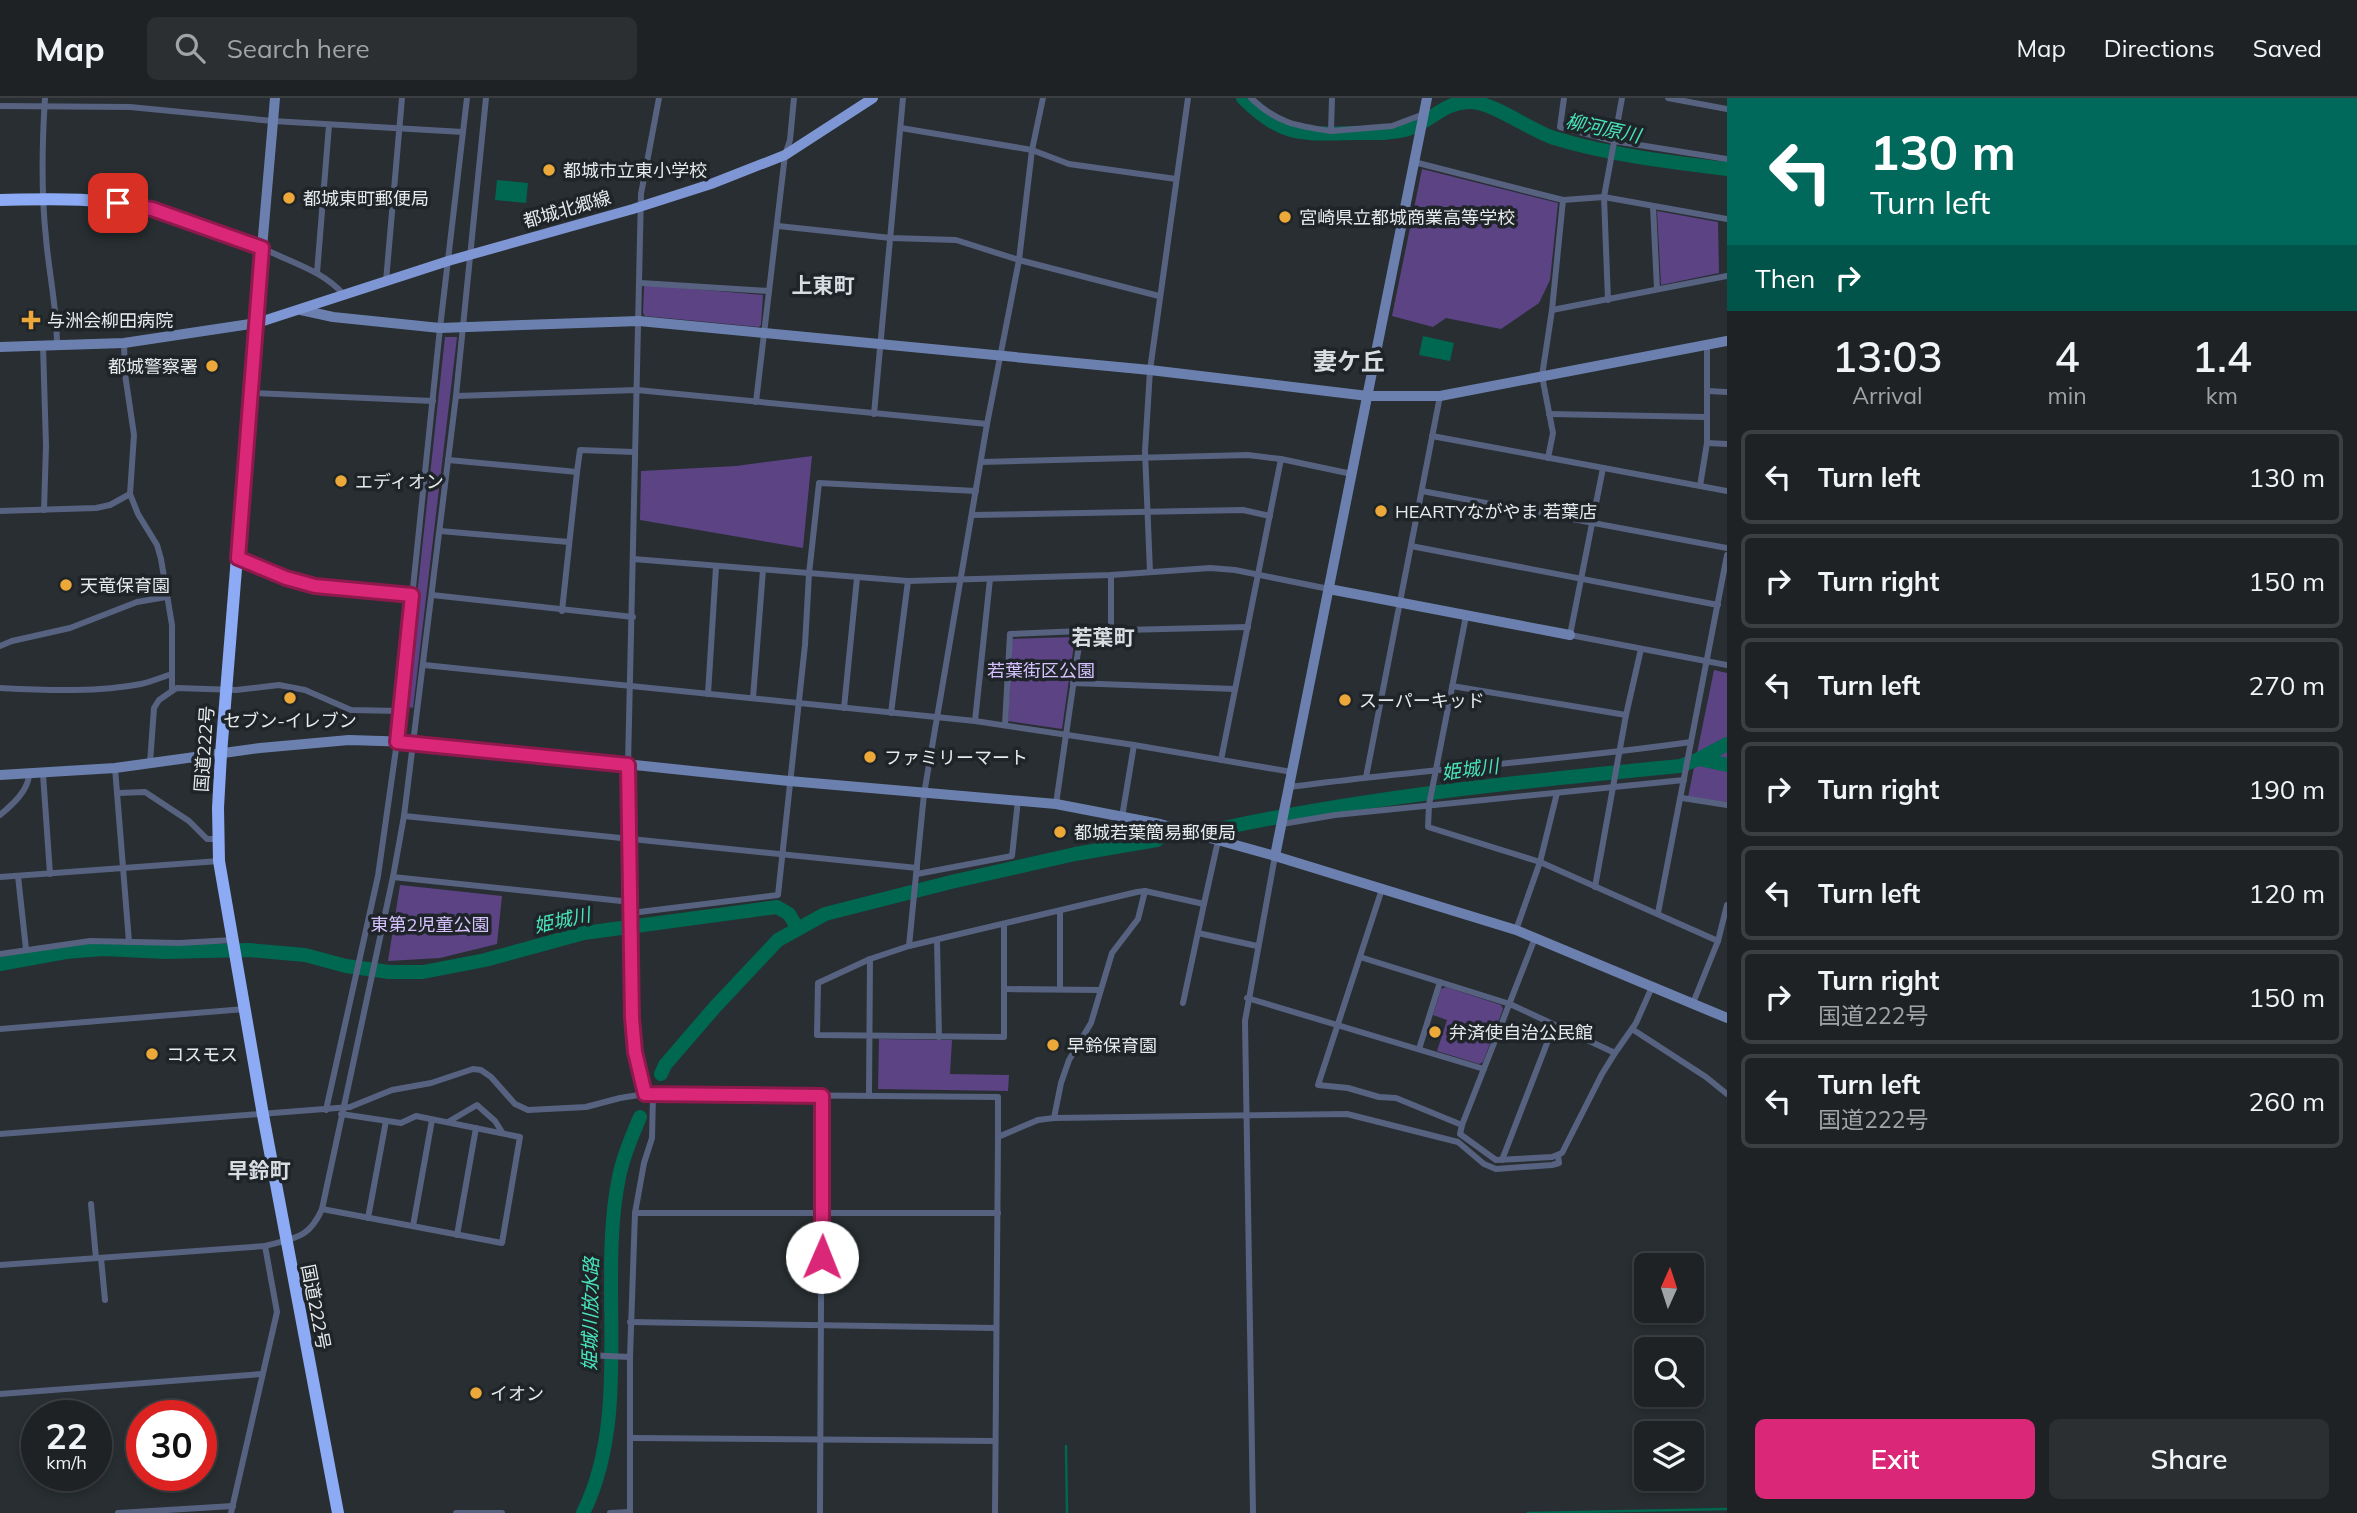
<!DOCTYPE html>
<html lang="en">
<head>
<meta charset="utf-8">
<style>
	body { margin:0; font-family:Mulish,"Noto Sans JP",sans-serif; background:#2b2f32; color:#f1f3f6; height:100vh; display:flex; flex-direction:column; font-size:26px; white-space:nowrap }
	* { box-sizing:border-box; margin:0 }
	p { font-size:23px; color:#a1a4a7 }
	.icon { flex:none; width:38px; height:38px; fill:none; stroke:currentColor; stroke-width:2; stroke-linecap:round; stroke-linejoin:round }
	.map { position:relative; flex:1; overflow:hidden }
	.details { display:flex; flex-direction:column; background:#1e2225; width:630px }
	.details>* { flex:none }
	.hud { background:#00695c; color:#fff; overflow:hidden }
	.needle { width:46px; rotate:3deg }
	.controls { position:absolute; left:1634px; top:1155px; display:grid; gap:14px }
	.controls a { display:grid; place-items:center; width:70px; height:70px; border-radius:10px; background:#1e2225; box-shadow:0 4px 10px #0003,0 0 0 2px #3c3f42; font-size:35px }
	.speed { position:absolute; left:21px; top:1302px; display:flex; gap:14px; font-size:35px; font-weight:700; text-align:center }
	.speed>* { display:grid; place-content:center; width:91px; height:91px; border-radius:50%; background:#1e2225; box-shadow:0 4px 10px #0003,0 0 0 2px #3c3f42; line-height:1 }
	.speed small { font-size:18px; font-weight:400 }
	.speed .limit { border:10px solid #d22; background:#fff; color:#111 }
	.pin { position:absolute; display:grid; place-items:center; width:60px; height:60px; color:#fff; margin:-30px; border-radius:14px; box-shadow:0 4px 10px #0006 }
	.me { position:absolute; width:77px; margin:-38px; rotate:1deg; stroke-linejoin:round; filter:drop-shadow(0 0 5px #0008) }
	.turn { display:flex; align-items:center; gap:24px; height:147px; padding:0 28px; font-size:32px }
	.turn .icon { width:91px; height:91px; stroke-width:2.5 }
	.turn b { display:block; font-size:49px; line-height:60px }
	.then { display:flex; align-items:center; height:66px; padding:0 28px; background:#0003; gap:14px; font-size:26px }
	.eta { display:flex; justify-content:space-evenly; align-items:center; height:119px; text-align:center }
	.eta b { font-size:42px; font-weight:600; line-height:49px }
	.button { display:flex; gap:14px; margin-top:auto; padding:14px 28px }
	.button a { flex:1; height:80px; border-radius:10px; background:#db2777; color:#fff; font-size:28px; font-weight:600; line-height:80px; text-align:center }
	.button a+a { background:#2b2f32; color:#f1f3f6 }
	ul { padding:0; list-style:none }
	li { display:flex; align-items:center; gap:21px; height:94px; margin:0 14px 10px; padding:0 14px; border:4px solid #3c3f42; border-radius:10px }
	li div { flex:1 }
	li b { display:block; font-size:26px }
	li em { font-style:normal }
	header { display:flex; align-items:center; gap:42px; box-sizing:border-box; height:98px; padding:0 35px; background:#1e2225; border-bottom:2px solid #3c3f42 }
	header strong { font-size:33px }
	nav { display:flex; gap:38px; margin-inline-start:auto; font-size:24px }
	.search { width:490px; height:63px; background:#2b2f32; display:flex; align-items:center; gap:18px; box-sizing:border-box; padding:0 24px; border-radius:10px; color:#a1a4a7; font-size:26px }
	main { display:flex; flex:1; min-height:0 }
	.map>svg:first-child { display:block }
</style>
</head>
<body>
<header>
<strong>Map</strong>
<div class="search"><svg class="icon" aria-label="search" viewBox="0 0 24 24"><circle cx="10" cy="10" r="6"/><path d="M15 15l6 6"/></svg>Search here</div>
<nav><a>Map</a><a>Directions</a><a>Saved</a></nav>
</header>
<main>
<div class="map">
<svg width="1727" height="1415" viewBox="0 0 1727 1415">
	<rect width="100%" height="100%" fill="#282e31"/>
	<!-- green -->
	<g fill="#5b4384">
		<polygon points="1422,71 1558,105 1550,182 1539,205 1501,231 1446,220 1433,229 1392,218"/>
		<polygon points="1657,113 1718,124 1719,175 1661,187"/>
		<polygon points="646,187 763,197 761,227 759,229 645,218 643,215 644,189"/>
		<polygon points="445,239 457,239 413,610 405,608"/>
		<polygon points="812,358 803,450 640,422 641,373 736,368"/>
		<polygon points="1075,539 1062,631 1008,623 1012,541"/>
		<polygon points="1714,572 1727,575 1727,704 1688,699"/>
		<polygon points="400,787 502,798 497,846 440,860 388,863"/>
		<polygon points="1446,889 1501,907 1503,911 1483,964 1479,966 1437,953 1447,922 1433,917 1441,891"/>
		<polygon points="879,941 952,942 950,976 1009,977 1008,993 878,991"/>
	</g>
	<!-- water -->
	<g fill="#006751">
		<polygon points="497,82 528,85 526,105 495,102"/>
		<polygon points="1423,238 1454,245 1450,263 1419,257"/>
	</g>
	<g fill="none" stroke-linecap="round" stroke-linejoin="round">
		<!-- stream -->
		<g stroke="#006751" stroke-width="2.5">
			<polyline points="1066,1348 1067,1415"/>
			<polyline points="1528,1415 1727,1411"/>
		</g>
		<!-- river -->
		<g stroke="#006751" stroke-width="14">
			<path d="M 1243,0 C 1283,40 1302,36 1355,35 C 1372,35 1391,36 1408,31 C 1431,24 1444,3 1471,4 C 1494,5 1530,32 1554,40 C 1610,57 1669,64 1727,71"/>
			<polyline points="1699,661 1727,667"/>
			<path d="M 1219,731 C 1371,698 1525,683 1680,668 L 1699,661 L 1727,646"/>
			<polyline points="0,866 66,854 103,851 165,854 249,852 305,857 346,868 389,874 423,874 485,862 584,835 777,809 789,816 798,831"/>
			<polyline points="661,976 665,967 715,909 778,842 825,816 951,784 1075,756 1157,742"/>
			<path d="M 583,1415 C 633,1315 597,1186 619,1079 C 623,1058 632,1038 640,1019"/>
		</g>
		<!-- street -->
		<g stroke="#566280" stroke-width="6">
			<path d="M 45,0 C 42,46 41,94 46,140 C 49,176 57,210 57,247"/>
			<path d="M 1251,0 C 1277,25 1296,28 1331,33 L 1332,0"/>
			<polyline points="1564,0 1560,29 1614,43 1727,61"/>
			<polyline points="1668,0 1727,11"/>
			<polyline points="0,8 130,9 273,23 463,34"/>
			<polyline points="901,30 1032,52 1069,66 1176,81"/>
			<polyline points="1331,33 1392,28 1424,16"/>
			<polyline points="1414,64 1563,102 1604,99 1727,121"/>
			<polyline points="1653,108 1657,191"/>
			<polyline points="778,128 891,140 956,142 1019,162 1159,198"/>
			<path d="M 262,150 C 290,164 324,173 344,197"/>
			<polyline points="317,175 329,27"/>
			<polyline points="386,183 402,0"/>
			<polyline points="641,185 769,193"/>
			<polyline points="1608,202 1604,99 1622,0"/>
			<polyline points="1552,212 1727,178"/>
			<polyline points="124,245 125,276 134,337 130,396 138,416 157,447 161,461 172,527 172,593 177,590 236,592 279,587 305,592 351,612 400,613"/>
			<polyline points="43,247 46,348 44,412"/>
			<polyline points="1707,293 1727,294"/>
			<polyline points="252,295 433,303"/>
			<polyline points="456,298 637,292 987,326"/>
			<polyline points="756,304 785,57 790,42 794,0"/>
			<polyline points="874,316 903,0"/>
			<polyline points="1549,316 1706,319"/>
			<polyline points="1432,338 1727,393"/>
			<polyline points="1707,345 1727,346"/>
			<polyline points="1548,360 1553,335 1542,278 1552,212 1563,102"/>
			<polyline points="448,362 577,374 580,352 634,354"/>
			<polyline points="981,364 1248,357 1281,361 1352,376"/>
			<polyline points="1603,370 1570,537 1727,567"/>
			<polyline points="1700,388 1707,345 1707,247"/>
			<polyline points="1422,393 1727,450"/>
			<polyline points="0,413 96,410 110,407 130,396"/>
			<polyline points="972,417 1243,412 1270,418"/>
			<polyline points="440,433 569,444"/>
			<polyline points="1411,448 1718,507"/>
			<polyline points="238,460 286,480 315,488 412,497"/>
			<polyline points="633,461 908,483 1111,477 1210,470 1235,472 1329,491"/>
			<polyline points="1150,474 1145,353 1150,272 1188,0"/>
			<polyline points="1111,477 1111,532"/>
			<polyline points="432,497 633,519"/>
			<polyline points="562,513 577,374"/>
			<polyline points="1466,518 1429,707 1428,729 1540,764 1718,843"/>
			<polyline points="0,548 12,543 70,530 137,504 166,499"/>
			<polyline points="424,567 975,623 1134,647 1292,674"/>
			<polyline points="1073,585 1235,591"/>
			<polyline points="1452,588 1626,617"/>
			<path d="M 0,590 C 46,592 95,595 141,586 C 151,584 162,579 172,576"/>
			<polyline points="708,596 716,469"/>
			<polyline points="753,600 763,472"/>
			<polyline points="844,610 857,480"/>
			<polyline points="891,615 908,483"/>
			<polyline points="975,623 990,481"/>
			<polyline points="1005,627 1010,536 1081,533"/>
			<polyline points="1221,662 1281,361"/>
			<polyline points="150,665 154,610 159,602 172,593"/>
			<polyline points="115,670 129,844"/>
			<polyline points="43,676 50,776"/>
			<polyline points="1366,679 1440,298"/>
			<path d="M 1289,689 C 1423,671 1558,663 1691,644"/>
			<polyline points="119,695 145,694 189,723 207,741 218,741"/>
			<polyline points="1682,700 1727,707"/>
			<polyline points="1056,706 1081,533 1248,529"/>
			<path d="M 0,717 C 12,707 28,693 29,677"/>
			<polyline points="404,718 917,770"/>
			<polyline points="1122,719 1134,647"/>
			<polyline points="1282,726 1335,717 1684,682"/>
			<polyline points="917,776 1012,758 1018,702"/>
			<polyline points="18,778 26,851"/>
			<polyline points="0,779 219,763"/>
			<polyline points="393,779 631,804"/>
			<polyline points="1595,789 1626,617 1641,551"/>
			<polyline points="1382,791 1318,987 1348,990 1379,999 1396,1000 1462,1027 1460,1036 1496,1062 1552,1059 1562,1055 1602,976 1615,955"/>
			<polyline points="631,815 778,797 805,547 809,476 819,385 976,393"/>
			<polyline points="1658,815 1727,457"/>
			<polyline points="1004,826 1004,939 817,937 818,885 870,861 909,848 1137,794 1145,793 1204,806 1218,743"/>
			<polyline points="1516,832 1540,764 1557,695"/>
			<polyline points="1198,835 1257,848"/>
			<polyline points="937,842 939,939"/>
			<polyline points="909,848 924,696 987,326 1019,162 1032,52 1043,0"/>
			<polyline points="0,856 90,843 179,845 233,842"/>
			<polyline points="1360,859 1510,906 1615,955 1636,925 1652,889"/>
			<polyline points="1004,891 1100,892"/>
			<polyline points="1060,891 1060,813"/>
			<polyline points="1247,900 1484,971"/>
			<polyline points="1183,905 1204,806"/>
			<polyline points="1693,905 1718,843 1727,807"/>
			<polyline points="0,931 245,911"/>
			<polyline points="1632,931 1706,979 1727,996"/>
			<polyline points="1419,951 1440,884"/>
			<polyline points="645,996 635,954 632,920 628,667 641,96 659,0"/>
			<polyline points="869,998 870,861"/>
			<polyline points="326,1012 378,778 397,644 440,230 467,0"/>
			<polyline points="1054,1020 1061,985 1069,962 1091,925 1112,855 1138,821 1145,793"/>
			<polyline points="448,1024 477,1007 495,1023 502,1034"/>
			<polyline points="1462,1027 1535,840"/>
			<polyline points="0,1036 350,1009 392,992 431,985 473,971 481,972 491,979 515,1006 528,1012 586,1009 620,1000 645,996 998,999 998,1039"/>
			<polyline points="1502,1062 1554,927"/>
			<polyline points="91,1106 96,1160"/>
			<polyline points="322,1111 502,1145 520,1039 416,1018 401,1025 341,1016"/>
			<polyline points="635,1115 998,1115"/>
			<polyline points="368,1120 386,1023"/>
			<polyline points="413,1128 432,1022"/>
			<polyline points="457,1137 476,1030"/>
			<polyline points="101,1160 105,1202"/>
			<path d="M 0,1167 L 265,1148 C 294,1140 309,1141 322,1111 L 393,779 L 404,718 L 456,298 L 486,0"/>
			<polyline points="630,1224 996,1230"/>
			<polyline points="586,1257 630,1259"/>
			<polyline points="0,1296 262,1276"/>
			<polyline points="631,1340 995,1343"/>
			<polyline points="118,1415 233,1408"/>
			<polyline points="231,1415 277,1214 265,1148"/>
			<polyline points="456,1415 502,1415"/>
			<polyline points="610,1415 630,1414"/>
			<polyline points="630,1415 630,1259 635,1115 644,1065 652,1040 653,997"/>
			<polyline points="820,1415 822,998"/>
			<polyline points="995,1415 998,1039 1038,1022 1054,1020 1347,1016 1458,1044 1484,1066 1496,1071 1552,1067 1559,1065 1558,1058"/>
			<polyline points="1253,1415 1245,923 1275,758"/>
		</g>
		<!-- secondary -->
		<g stroke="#6c80af" stroke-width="10">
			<polyline points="262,150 275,0"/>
			<polyline points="301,212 333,219 440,230 639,223 1150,272 1368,298 1440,298 1727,243"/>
			<polyline points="0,249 124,245 257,225"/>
			<polyline points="1329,491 1570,537"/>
			<polyline points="0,677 115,670 260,650 349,642 413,644 789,683 1056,706 1160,726 1275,758 1516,832 1727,920"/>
			<polyline points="1275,758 1427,0"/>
		</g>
		<!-- primary -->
		<polyline stroke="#7e96d3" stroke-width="10" points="257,225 448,163 633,111 711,86 785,57 873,0"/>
		<!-- highway -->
		<path stroke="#8daaf4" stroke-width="12" d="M 0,102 C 50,101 101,99 150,111 C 188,120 225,138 262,150 L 221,656 L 218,710 L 219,763 L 263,1017 L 338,1415"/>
	</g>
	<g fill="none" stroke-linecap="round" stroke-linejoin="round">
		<!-- route casing -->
		<g stroke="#8e194d" stroke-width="18">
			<polyline id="route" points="118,105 152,111 262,150 238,460 286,480 315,488 412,497 397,644 628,667 632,920 635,954 645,996 822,998 822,1159"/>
		</g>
		<!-- route -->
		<use href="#route" stroke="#db2777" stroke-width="12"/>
	</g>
	<!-- markers -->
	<g fill="#eca93a" stroke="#1f2428" stroke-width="2.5">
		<circle cx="549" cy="72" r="7"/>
		<circle cx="289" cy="100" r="7"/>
		<circle cx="1285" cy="119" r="7"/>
		<path d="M27.5 211.5h7v7h7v7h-7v7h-7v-7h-7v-7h7z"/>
		<circle cx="212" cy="268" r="7"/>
		<circle cx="341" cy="383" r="7"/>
		<circle cx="1381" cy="413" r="7"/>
		<circle cx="66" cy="487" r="7"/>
		<circle cx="290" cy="600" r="7"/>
		<circle cx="1345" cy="602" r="7"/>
		<circle cx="870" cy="659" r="7"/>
		<circle cx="1060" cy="734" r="7"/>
		<circle cx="1435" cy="934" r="7"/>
		<circle cx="1053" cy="947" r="7"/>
		<circle cx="152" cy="956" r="7"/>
		<circle cx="476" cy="1295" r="7"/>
	</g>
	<g text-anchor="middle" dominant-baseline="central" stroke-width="7" stroke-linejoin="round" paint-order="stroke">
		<!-- poi labels -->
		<g font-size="18" fill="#e6eaec" stroke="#1f2428" text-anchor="start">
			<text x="563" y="72">都城市立東小学校</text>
			<text x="303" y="100">都城東町郵便局</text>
			<text x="1299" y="119">宮崎県立都城商業高等学校</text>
			<text x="47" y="222">与洲会柳田病院</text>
			<text x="198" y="268" text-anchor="end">都城警察署</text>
			<text x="355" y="383">エディオン</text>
			<text x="1395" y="413">HEARTYながやま 若葉店</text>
			<text x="80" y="487">天竜保育園</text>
			<text x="1359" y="602">スーパーキッド</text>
			<text x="290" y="622" text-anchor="middle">セブン-イレブン</text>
			<text x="884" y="659">ファミリーマート</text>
			<text x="1074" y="734">都城若葉簡易郵便局</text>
			<text x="1449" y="934">弁済使自治公民館</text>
			<text x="1067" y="947">早鈴保育園</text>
			<text x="166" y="956">コスモス</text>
			<text x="490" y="1295">イオン</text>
		</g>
		<!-- street labels -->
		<g font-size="18" fill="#e6eaec" stroke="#1f2428">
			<text transform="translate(567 111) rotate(-16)">都城北郷線</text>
			<text transform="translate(204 651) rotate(-86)">国道222号</text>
			<text transform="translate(316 1209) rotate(79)">国道222号</text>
		</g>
		<!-- park labels -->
		<g font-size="18" fill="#d6c2ff" stroke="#1f2428">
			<text x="1041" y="572">若葉街区公園</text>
			<text x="430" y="826">東第2児童公園</text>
		</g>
		<!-- water labels -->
		<g font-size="19" font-style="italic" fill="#48e4ba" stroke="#1f2428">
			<text transform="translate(1603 30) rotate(12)">柳河原川</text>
			<text transform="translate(1470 671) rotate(-7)">姫城川</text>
			<text transform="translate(562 822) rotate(-12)">姫城川</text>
			<text transform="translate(590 1216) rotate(-89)">姫城川放水路</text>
		</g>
		<!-- quarter labels -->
		<g font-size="21" font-weight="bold" fill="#d6dee2" stroke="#1f2428">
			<text x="823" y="187">上東町</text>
			<text x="1103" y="539">若葉町</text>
			<text x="259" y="1072">早鈴町</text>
		</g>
		<!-- district labels -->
		<g font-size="24" font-weight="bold" fill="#d6dee2" stroke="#1f2428">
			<text x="1349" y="263">妻ケ丘</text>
		</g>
	</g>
</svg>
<div class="controls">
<a><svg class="needle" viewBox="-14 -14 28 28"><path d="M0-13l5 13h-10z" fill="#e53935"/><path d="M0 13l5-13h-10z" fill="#a1a4a7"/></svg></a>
<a><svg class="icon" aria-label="search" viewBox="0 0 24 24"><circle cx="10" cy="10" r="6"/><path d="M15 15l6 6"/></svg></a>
<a><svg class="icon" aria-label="layers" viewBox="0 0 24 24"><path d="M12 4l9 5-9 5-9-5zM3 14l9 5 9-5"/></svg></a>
</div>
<div class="speed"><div>22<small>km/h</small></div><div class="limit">30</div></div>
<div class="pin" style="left:118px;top:105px;background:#d93025"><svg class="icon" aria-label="arrive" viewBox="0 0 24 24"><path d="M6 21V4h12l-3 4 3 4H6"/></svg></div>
<svg class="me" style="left:822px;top:1159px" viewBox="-20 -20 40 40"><circle r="19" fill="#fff"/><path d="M0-13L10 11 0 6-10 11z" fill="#db2777"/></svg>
</div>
<section class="details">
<div class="hud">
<div class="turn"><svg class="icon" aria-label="left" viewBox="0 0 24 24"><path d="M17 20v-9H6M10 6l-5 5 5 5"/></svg><div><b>130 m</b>Turn left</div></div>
<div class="then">Then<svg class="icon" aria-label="right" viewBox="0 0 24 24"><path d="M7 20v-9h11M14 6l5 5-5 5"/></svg></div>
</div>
<div class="eta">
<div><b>13:03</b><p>Arrival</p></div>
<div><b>4</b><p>min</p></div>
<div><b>1.4</b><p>km</p></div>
</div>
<ul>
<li><svg class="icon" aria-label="left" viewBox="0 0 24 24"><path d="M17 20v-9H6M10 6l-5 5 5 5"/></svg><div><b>Turn left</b></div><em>130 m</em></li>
<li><svg class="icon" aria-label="right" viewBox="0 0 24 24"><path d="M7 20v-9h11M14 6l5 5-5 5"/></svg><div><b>Turn right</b></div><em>150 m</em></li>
<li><svg class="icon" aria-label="left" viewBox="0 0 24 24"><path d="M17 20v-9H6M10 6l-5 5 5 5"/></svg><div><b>Turn left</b></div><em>270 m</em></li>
<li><svg class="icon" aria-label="right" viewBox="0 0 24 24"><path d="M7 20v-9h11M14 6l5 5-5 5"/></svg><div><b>Turn right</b></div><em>190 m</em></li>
<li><svg class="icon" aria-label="left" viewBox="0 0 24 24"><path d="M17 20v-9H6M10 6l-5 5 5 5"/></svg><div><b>Turn left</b></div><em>120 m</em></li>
<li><svg class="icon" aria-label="right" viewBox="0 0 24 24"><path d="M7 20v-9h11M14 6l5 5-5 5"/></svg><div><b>Turn right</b><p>国道222号</p></div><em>150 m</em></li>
<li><svg class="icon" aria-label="left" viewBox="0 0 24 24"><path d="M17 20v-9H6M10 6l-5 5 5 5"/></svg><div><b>Turn left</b><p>国道222号</p></div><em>260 m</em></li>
</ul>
<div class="button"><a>Exit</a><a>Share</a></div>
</section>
</main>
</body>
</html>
